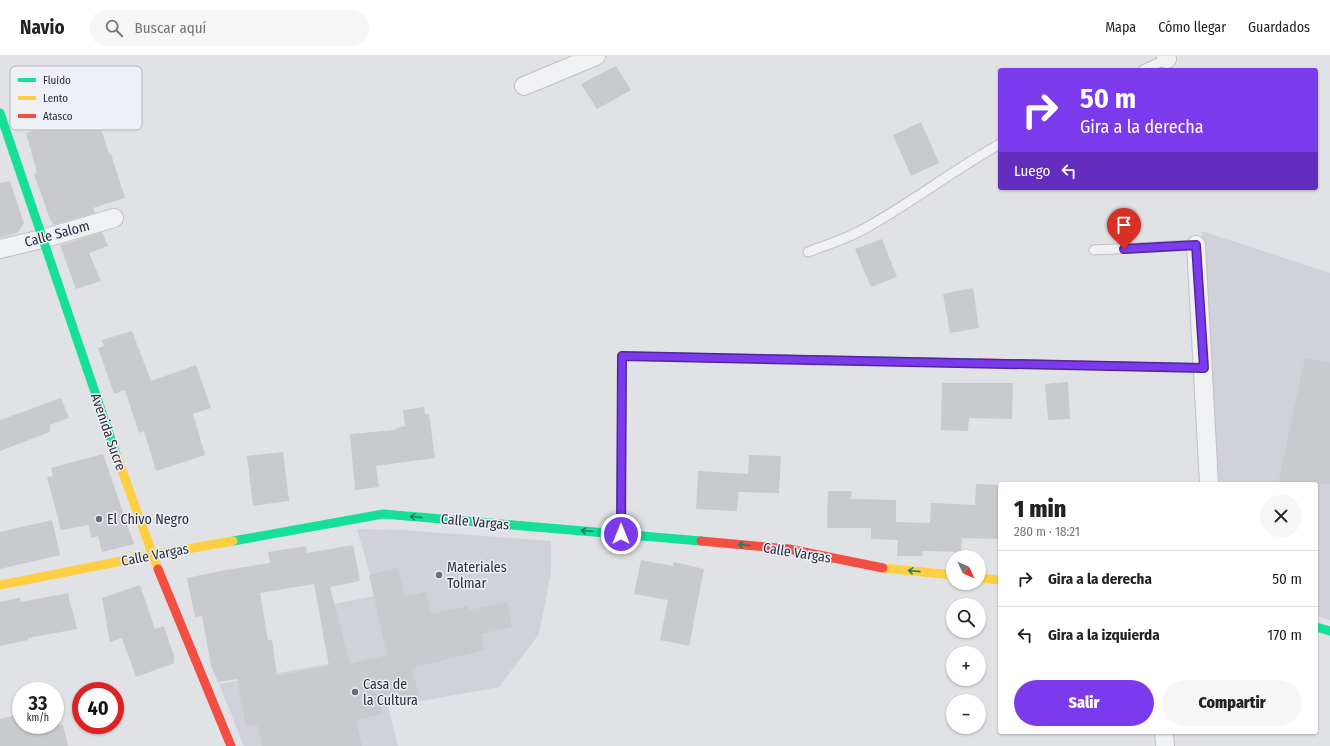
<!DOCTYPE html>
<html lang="es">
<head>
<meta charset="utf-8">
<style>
	body { margin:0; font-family:"Fira Sans Condensed",sans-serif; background:#f6f6f6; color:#222; height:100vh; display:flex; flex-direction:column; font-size:15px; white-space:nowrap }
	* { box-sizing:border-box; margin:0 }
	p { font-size:13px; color:#767676 }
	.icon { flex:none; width:22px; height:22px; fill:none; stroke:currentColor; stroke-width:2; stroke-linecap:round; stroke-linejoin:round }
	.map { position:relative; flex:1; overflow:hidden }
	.side { position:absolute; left:998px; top:426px; width:320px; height:252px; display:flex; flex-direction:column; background:#fff; border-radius:4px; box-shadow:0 1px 3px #0004 }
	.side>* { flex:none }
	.banner { position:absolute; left:998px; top:12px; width:320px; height:122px; border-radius:4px; box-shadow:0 1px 3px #0004; background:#7c3aed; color:#fff; overflow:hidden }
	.needle { width:26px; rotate:134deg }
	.fabs { position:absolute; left:946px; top:494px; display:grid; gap:8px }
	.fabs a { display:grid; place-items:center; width:40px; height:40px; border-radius:50%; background:#fff; box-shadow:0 1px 3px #0004; font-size:20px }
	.speed { position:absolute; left:12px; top:626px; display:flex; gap:8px; font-size:20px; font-weight:700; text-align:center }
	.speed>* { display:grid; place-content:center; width:52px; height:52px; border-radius:50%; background:#fff; box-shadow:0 1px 3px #0004; line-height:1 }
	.speed small { font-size:10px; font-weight:400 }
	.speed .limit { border:6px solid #d22; background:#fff; color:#111 }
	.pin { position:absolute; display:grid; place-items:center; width:34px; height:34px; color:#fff; margin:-41px -17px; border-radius:50% 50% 50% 0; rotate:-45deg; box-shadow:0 0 4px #0007 }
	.pin .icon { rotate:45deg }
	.me { position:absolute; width:44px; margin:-22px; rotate:0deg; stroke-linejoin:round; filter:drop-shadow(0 0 3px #0008) }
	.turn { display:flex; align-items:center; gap:14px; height:84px; padding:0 16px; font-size:18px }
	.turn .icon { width:52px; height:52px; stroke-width:2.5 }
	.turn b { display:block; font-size:28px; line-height:34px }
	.then { display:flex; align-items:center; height:38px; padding:0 16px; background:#0003; gap:8px; font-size:15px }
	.round { display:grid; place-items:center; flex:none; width:42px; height:42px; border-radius:21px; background:#f6f6f6 }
	.headline { display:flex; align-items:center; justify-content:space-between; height:68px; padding:0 16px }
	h1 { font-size:24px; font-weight:800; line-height:30px }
	.button { display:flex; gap:8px; margin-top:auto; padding:8px 16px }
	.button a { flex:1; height:46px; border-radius:24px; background:#7c3aed; color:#fff; font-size:16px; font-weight:800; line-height:46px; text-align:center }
	.button a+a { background:#f6f6f6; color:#222 }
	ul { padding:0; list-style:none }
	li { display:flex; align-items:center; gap:12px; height:56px; padding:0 16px; border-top:1px solid #e0e0e0 }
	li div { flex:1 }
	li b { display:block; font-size:15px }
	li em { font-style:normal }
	header { display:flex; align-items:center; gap:24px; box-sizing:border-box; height:56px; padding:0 20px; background:#fff; border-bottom:1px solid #e0e0e0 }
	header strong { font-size:19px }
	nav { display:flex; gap:22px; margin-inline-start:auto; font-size:14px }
	.search { width:280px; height:36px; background:#f6f6f6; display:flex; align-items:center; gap:10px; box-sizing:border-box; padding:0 14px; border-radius:22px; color:#767676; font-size:15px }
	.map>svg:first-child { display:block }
</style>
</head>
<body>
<header>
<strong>Navio</strong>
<div class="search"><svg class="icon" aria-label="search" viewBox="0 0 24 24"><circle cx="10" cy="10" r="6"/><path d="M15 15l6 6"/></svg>Buscar aquí</div>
<nav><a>Mapa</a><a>Cómo llegar</a><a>Guardados</a></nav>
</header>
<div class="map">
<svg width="1330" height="690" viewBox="0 0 1330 690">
	<rect width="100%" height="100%" fill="#e1e2e6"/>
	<!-- built -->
	<g fill="#d0d1d9">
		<polygon points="1202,175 1330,217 1330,564 1316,560 1316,428 1218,428"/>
		<polygon points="357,473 402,474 551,485 551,516 539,578 499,631 388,651 398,690 244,690 219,628 349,604 334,548 375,540 370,518"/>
	</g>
	<!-- building -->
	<g fill="#c9cace" fill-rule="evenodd">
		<polygon points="616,10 631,34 597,53 581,28"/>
		<polygon points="96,56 109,98 111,98 125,142 93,152 95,157 53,169 52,165 51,166 34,118 37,117 26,77"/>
		<polygon points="921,66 939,107 911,120 893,79"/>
		<polygon points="10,125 24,167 17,177 0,182 0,127"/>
		<polygon points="102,176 108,190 89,197 101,225 76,233 60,189"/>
		<polygon points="882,183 897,221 871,231 855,193"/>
		<polygon points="973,232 979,272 950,277 943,238"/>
		<polygon points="132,275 151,325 196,309 211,352 193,358 205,399 156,415 144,375 139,377 125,334 114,338 98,292 104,290 102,284"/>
		<polygon points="1305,302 1330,307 1330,428 1278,428"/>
		<polygon points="1068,326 1070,363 1048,364 1045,328"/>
		<polygon points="942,327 1013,327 1012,363 969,362 968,375 941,374"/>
		<polygon points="61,342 69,362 50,369 50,376 0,395 0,364"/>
		<polygon points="424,351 425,358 429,358 435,402 376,410 379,431 355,434 350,378 396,374 396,372 405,370 403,354"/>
		<polygon points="283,396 289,445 253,450 247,400"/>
		<polygon points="103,398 134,488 102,496 98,480 91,482 89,469 61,474 47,421 53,420 51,412"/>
		<polygon points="749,399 781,400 779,437 739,436 737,455 696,453 698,415 748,418"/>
		<polygon points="976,428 1000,429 1000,483 962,482 961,496 923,495 922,500 897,500 898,484 871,483 871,472 827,472 828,435 852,435 851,443 896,444 896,466 930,467 931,447 975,449"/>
		<polygon points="52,464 60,499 0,513 0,476"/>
		<path d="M 353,489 L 360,525 L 330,531 L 350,608 L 387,599 L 369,519 L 398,512 L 405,541 L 426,536 L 431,558 L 468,550 L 469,554 L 507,546 L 512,571 L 481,578 L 485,594 L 412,612 L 419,642 L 381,651 L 383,658 L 356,664 L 362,690 L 262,690 L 257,669 L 246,671 L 237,623 L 218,626 L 211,610 L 202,560 L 195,561 L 187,522 L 220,515 L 270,507 L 268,496 L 306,490 L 307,497 ZM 314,528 L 329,610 L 277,620 L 272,584 L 268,584 L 260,537 Z"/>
		<polygon points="641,504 673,510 674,506 704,513 689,590 660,584 668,544 634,538"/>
		<polygon points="140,529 155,573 164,570 174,600 174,607 136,621 122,582 110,586 102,542"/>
		<polygon points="68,537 71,552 72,552 77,573 28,582 28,584 0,590 0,546 20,542 21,546"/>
		<polygon points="21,658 21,669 63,669 68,690 0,690 0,663"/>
	</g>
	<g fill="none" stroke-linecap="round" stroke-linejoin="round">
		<!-- lane casing -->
		<g stroke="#c0c0c4" stroke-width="11">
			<g id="lane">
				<polyline points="1143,14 1167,3"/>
				<polyline points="1094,194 1196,189"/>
				<path d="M 808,196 C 826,189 846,183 862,174 C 910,148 953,114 1000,88"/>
			</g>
		</g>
		<!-- street casing -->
		<g stroke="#c0c0c4" stroke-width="20">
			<g id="street">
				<polyline points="1166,0 1167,3"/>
				<polyline points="524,30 596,0"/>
				<polyline points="1196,189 1209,428"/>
				<polyline points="0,193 42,183 114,162"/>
				<polyline points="1164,676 1165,690"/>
			</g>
		</g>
		<!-- lane -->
		<use href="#lane" stroke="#f0f1f3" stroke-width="9"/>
		<!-- street -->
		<use href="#street" stroke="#f0f1f3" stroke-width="18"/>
		<!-- fast -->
		<g stroke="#16e098" stroke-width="9">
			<polyline points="0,57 116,398"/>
			<polyline points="1117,310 1204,312"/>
			<polyline points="621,478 622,300 980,307"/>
			<polyline points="233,485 383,458 701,485"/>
			<polyline points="1316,571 1330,575"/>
		</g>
		<!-- slow -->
		<g stroke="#ffcf43" stroke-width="9">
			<polyline points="116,398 158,513"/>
			<polyline points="883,512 953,519"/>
			<polyline points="979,522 1000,524"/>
			<polyline points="0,529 152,499 233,485"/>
		</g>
		<!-- jam -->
		<g stroke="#f24e42" stroke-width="9">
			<polyline points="980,307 1117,310"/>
			<polyline points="701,485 789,493 883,512"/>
			<polyline points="158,513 231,690"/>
		</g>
	</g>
	<!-- one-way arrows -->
	<defs><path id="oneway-shaft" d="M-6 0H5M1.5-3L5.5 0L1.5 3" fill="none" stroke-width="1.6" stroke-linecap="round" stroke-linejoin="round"/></defs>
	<g stroke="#217e66">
		<use href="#oneway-shaft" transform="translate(416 461) rotate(-175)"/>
		<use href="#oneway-shaft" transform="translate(587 475) rotate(-175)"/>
		<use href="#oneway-shaft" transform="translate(744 489) rotate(-175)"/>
		<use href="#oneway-shaft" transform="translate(914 515) rotate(-174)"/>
	</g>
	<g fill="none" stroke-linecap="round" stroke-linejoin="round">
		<!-- route casing -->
		<g stroke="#51269a" stroke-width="10">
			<polyline id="route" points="621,478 622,300 1204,312 1196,189 1124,193"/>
		</g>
		<!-- route -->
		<use href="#route" stroke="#7c3aed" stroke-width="7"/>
	</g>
	<!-- markers -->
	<g fill="#6a6d78" stroke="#eff0f5" stroke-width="1.5">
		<circle cx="99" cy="463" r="4"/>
		<circle cx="439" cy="519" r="4"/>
		<circle cx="355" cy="636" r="4"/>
	</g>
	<g text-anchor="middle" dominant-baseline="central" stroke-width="3" stroke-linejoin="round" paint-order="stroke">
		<!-- street labels -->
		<g font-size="14" fill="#2a2e3d" stroke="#eff0f5">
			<text transform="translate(57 178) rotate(-15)">Calle Salom</text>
			<text transform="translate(108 376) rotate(71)">Avenida Sucre</text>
			<text transform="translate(475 466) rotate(5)">Calle Vargas</text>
			<text transform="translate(797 497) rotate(9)">Calle Vargas</text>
			<text transform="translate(155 499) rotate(-11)">Calle Vargas</text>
		</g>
		<!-- poi labels -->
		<g font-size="14" fill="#2a2e3d" stroke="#eff0f5" text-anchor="start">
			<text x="107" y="463">El Chivo Negro</text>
			<text x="447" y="511">Materiales<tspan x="447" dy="16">Tolmar</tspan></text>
			<text x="363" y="628">Casa de<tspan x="363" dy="16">la Cultura</tspan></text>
		</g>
	</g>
	<!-- legend -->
	<rect x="10" y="10" width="132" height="64" rx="6" fill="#eff0f5" stroke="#b4b6be" stroke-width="1"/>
	<rect x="18" y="22" width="18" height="4" fill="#16e098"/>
	<rect x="18" y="40" width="18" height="4" fill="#ffcf43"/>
	<rect x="18" y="58" width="18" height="4" fill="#f24e42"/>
	<g font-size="11" fill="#2a2e3d">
		<text x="43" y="28">Fluido</text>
		<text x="43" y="46">Lento</text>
		<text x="43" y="64">Atasco</text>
	</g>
</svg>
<div class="fabs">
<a><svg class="needle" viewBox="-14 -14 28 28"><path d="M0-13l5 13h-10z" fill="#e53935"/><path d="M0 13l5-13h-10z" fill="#767676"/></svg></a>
<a><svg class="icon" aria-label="search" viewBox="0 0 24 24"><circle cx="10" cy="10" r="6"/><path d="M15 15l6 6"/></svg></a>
<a>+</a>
<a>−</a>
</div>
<div class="speed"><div>33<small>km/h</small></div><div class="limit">40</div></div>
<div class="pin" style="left:1124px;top:193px;background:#d93025"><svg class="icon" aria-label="arrive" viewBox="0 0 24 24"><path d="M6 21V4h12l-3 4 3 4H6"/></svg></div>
<svg class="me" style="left:621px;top:478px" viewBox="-20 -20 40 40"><circle r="17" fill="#7c3aed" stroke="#fff" stroke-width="3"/><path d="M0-11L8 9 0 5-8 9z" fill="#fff"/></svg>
<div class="banner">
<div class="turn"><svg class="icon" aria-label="right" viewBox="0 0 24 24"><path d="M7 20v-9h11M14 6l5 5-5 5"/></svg><div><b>50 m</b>Gira a la derecha</div></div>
<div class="then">Luego<svg class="icon" aria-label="left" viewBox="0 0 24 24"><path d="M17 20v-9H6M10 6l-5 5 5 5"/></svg></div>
</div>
<section class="side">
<div class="headline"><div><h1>1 min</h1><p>280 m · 18:21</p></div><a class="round"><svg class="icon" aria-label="close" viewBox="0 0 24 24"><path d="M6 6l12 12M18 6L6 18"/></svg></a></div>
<ul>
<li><svg class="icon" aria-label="right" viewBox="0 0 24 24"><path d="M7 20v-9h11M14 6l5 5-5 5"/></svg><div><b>Gira a la derecha</b></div><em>50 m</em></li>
<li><svg class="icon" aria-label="left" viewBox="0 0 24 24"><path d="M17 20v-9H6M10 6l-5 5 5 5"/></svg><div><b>Gira a la izquierda</b></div><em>170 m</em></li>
</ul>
<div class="button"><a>Salir</a><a>Compartir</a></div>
</section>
</div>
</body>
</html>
